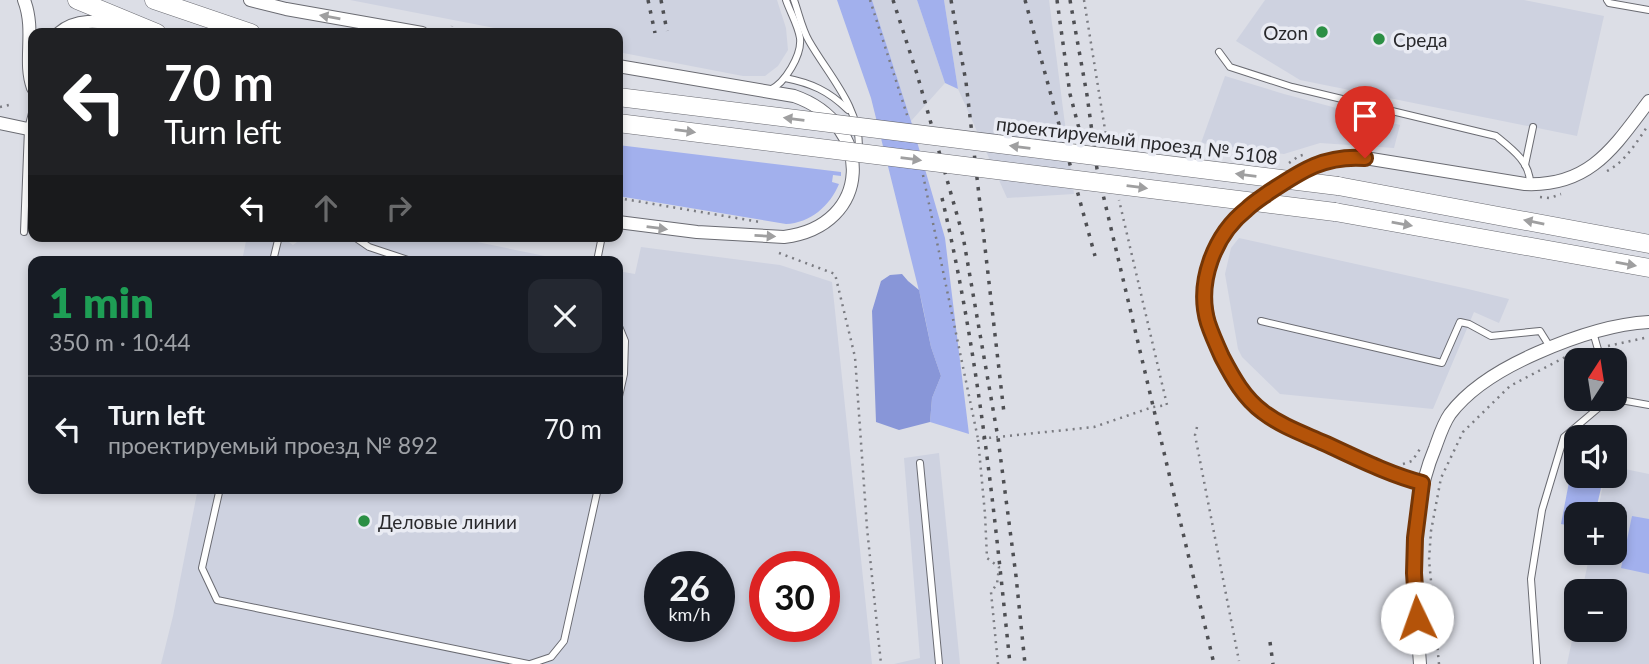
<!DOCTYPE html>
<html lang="en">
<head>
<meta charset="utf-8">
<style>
	body { margin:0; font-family:Lato,sans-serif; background:#242831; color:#f1f3f6; height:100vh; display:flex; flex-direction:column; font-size:26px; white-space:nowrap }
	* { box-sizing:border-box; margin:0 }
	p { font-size:23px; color:#9ea1a6 }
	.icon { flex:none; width:38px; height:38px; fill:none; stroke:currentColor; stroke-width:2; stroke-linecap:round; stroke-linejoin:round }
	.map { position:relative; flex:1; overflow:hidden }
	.drawer { position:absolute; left:28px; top:256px; width:595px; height:238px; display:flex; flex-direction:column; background:#171b24; border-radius:14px; box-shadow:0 4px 10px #0003 }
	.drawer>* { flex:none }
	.hud { position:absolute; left:28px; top:28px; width:595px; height:214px; border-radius:14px; box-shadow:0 4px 10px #0003; background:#202124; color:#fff; overflow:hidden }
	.needle { width:46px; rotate:12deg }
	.tools { position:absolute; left:1564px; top:348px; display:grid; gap:14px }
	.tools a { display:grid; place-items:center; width:63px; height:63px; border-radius:14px; background:#171b24; box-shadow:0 4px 10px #0003; font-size:35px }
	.speed { position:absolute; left:644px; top:551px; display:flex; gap:14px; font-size:35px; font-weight:700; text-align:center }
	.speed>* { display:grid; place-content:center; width:91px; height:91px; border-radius:50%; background:#171b24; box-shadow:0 4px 10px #0003; line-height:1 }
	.speed small { font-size:18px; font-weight:400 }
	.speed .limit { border:10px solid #d22; background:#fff; color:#111 }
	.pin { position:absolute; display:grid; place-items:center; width:60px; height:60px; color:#fff; margin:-72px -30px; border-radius:50% 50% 50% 0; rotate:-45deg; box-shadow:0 0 7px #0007 }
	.pin .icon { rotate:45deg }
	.me { position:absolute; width:77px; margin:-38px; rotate:357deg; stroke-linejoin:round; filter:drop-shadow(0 0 5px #0008) }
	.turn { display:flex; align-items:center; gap:24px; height:147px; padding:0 21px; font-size:32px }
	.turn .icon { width:91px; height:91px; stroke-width:2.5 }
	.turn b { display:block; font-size:49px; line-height:60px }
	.lanes { display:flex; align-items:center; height:66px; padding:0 21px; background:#0003; justify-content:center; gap:35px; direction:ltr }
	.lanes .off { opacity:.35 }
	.round { display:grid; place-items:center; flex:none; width:74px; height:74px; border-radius:14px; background:#242831 }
	.headline { display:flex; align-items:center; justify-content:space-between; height:119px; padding:0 21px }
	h1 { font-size:42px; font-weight:800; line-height:52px; color:#1e9e55 }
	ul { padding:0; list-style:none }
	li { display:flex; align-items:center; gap:21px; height:105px; padding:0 21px; border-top:2px solid #363941 }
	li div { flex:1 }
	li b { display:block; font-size:26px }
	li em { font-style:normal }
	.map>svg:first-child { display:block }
</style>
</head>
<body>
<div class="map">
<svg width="1649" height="664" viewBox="0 0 1649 664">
	<rect width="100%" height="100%" fill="#dcdee6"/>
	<!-- built -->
	<g fill="#ced2e0" fill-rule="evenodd">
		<polygon points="350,0 777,0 786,28 788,50 778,66 765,76 743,76 618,52 618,33 520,33"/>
		<polygon points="872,0 917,0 945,83 911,121"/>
		<polygon points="944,0 1049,0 1074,194 1007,198 958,89"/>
		<polygon points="1265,0 1524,0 1604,16 1577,136 1300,80 1236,41"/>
		<polygon points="1225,76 1284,94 1400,125 1394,148 1320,143 1284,154 1201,143"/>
		<polygon points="247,236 281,236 293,245 297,242 292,236 448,236 569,261 242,261"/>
		<polygon points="1239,238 1468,289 1509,299 1499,323 1474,312 1433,409 1280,394 1242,357 1238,349 1225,274 1231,248"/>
		<path d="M 641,247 L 780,265 L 832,282 L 872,664 L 161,664 L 173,616 L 198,488 L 618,488 L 618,271 L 635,274 ZM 660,567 L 719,567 L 719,626 L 660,626 ZM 765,567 L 824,567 L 824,626 L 765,626 Z"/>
		<polygon points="939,453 960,664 894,664 920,658 904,458"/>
		<polygon points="1615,467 1649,474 1649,664 1567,664 1577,617 1577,630 1615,630 1615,592 1582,591 1590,553 1615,553 1615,514 1597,514 1605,476 1615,476"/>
	</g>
	<!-- green -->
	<g fill="#a2b0ed">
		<polygon points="837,0 872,0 911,121 945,238 969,434 930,422 932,398 941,376 931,347 922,303 871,98"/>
		<polygon points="917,0 944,0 958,89 945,83"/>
		<path d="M 618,145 L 841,172 L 841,176 L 833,175 L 832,182 L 839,184 C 830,206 810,223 786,224 L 618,196 Z"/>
		<polygon points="1569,482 1601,488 1595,514 1577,514 1577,527 1561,524"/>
		<polygon points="1632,516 1649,519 1649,574 1621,568"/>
	</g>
	<!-- forest -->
	<polygon fill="#8896d8" points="902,274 908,281 919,290 931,347 941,376 932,398 930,422 899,430 876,422 872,311 881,281 890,275"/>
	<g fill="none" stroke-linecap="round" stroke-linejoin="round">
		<!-- lane casing -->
		<g stroke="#6a6b72" stroke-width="8">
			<g id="lane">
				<path d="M 794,0 C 799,14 802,29 809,41 C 829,76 860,107 859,149"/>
				<polyline points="1607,0 1609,3 1649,10"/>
				<path d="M 1219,52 L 1230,67 L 1292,87 L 1496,136 C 1512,149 1530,162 1530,183"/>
				<path d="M 785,78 C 811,83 829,91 848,110"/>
				<path d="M 770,90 C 785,83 802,55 800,38 C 798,25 790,12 786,0"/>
				<polyline points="1525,165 1533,127"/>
				<polyline points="24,232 28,129 33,109"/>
				<polyline points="353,236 369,247 411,261"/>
				<polyline points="273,261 279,236"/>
				<polyline points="597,261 602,236"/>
				<polyline points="1261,321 1442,363 1460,322 1469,324 1491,336 1540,331 1550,347"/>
				<polyline points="618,324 625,341 624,374 618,401"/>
				<polyline points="1593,332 1601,360"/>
				<polyline points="1615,399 1649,405"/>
				<polyline points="920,463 939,664"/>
				<polyline points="220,488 202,568 217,600 528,664"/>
				<polyline points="530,664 551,657 564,641 598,488"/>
				<polyline points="1537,664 1531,579 1542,510 1564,437 1609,399"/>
			</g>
		</g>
		<!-- street casing -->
		<g stroke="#6a6b72" stroke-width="14">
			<g id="street">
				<path d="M 24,0 C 36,31 23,61 33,88"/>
				<polyline points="250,0 286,9 422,33"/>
				<path d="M 59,33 C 78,17 102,22 125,25"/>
				<path d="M 618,66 L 794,96 C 875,124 873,226 784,237 L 697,232 L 618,222"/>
				<polyline points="0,123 28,129"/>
				<path d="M 1422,483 C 1391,475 1363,461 1334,448 C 1307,435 1277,425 1255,405 C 1240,392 1231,375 1222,357 C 1190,292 1204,238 1264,197 C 1299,172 1320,155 1365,158 L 1525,184 C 1590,187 1614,147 1649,101"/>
				<path d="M 1420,664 C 1415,592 1406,517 1435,448 C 1439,437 1443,424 1450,414 C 1471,386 1505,367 1537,353 C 1571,338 1611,324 1649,322"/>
			</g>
		</g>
		<!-- secondary casing -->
		<g stroke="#6a6b72" stroke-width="19">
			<g id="secondary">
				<polyline points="77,0 157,33"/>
				<polyline points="154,0 251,33"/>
				<polyline points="1338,186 1649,244"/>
				<polyline points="1335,212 1649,268"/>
			</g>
		</g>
		<!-- path -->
		<g stroke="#7b7c82" stroke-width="2.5" stroke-dasharray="2 5" stroke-linecap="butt">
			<polyline points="870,0 908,118"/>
			<polyline points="1084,0 1107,142"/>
			<polyline points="450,33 452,26"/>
			<polyline points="0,107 13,104"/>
			<polyline points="1289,163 1299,156 1307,154"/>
			<path d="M 1607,171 C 1625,162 1636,143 1647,127"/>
			<polyline points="923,175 978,439"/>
			<polyline points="1540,197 1550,198 1561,194"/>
			<polyline points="618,198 760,222"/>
			<polyline points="779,253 835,274 855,357 867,528 881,664"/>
			<polyline points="1608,346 1649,337"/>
			<polyline points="1197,427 1195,435 1239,661"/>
			<polyline points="1403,464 1412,461 1420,449"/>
			<polyline points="998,664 991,592 997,584 999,567 987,558 985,514 978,439 1094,427 1153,407 1167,405 1119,200"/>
			<polyline points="1439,664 1429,560 1431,531 1441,478 1463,432 1510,386 1571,354"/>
		</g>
		<!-- lane -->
		<use href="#lane" stroke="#fff" stroke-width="6"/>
		<!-- street -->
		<use href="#street" stroke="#fff" stroke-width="12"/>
		<!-- secondary -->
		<use href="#secondary" stroke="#fff" stroke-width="18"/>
		<!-- rail -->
		<g stroke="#4e4f53" stroke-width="3.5" stroke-dasharray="3.5 7" stroke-linecap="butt">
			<polyline points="648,0 655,33"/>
			<polyline points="661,0 667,31"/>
			<polyline points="893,0 917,74 963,236 998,438 1016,576 1025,664"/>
			<polyline points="951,0 966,82 1004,413"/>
			<polyline points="1025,0 1095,256"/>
			<polyline points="1057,0 1070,94 1087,159"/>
			<polyline points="1070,0 1087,95 1097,169 1214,664"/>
			<path d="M 942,198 C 978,351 994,508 1010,664"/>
			<polyline points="1270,642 1273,664"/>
		</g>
		<!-- secondary-bridge casing -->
		<g stroke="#6a6b72" stroke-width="19" stroke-linecap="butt">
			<g id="secondary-bridge">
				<polyline points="618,97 1338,186"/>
				<polyline points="618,123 1335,212"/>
			</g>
		</g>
		<!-- secondary-bridge -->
		<use href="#secondary-bridge" stroke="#fff" stroke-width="18"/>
	</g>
	<!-- one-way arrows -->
	<defs><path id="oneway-solid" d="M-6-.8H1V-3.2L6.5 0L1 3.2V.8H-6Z" transform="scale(1.75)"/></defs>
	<g fill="#9f9fa0">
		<use href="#oneway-solid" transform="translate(330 17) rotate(-170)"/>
		<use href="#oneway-solid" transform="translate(794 119) rotate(-173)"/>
		<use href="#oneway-solid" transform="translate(685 131) rotate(7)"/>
		<use href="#oneway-solid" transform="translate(1020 147) rotate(-173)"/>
		<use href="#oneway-solid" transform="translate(911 159) rotate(7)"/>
		<use href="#oneway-solid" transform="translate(1246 175) rotate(-173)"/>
		<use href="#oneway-solid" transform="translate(1137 187) rotate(7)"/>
		<use href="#oneway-solid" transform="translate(1534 222) rotate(-169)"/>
		<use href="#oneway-solid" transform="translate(1402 224) rotate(10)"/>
		<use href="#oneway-solid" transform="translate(657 228) rotate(7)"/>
		<use href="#oneway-solid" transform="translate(765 236) rotate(3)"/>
		<use href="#oneway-solid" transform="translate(1626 264) rotate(10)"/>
	</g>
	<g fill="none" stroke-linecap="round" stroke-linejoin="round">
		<!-- route casing -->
		<g stroke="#753606" stroke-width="18">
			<path id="route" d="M 1365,158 C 1324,155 1301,171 1268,193 C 1261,198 1253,203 1247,209 C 1214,235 1196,283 1208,323 C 1212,335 1217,346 1222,357 C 1233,378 1244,398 1263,412 C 1281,426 1304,434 1324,443 C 1357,458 1388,474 1422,483 L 1415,538 L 1414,573 L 1417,618"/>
		</g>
		<!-- route -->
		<use href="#route" stroke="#b45309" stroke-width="12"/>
	</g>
	<!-- markers -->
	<g fill="#2b8f44" stroke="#e9ebf3" stroke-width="2.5">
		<circle cx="1322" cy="32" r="7"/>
		<circle cx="1379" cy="39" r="7"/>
		<circle cx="364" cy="521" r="7"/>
	</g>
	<g text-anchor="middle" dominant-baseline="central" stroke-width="7" stroke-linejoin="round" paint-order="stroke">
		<!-- poi labels -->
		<g font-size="19" fill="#29292c" stroke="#e9ebf3" text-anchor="start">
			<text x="1308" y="32" text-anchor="end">Ozon</text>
			<text x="1393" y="39">Среда</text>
			<text x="378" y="521">Деловые линии</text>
		</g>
		<!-- street labels -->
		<g font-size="19" fill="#29292c" stroke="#e9ebf3">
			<text transform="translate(1137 140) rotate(7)">проектируемый проезд № 5108</text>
		</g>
	</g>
</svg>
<div class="tools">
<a><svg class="needle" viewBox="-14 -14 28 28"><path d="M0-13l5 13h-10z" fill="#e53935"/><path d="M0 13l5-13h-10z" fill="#9ea1a6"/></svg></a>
<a><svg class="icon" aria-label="sound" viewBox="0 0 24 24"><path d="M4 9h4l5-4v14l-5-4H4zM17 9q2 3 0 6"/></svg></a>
<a>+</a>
<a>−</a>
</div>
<div class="speed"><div>26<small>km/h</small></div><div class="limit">30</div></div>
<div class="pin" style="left:1365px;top:158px;background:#d93025"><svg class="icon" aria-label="arrive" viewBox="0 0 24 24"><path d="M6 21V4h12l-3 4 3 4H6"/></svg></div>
<svg class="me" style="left:1417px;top:618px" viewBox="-20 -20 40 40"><circle r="19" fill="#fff"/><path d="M0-13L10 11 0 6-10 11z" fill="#b45309"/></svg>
<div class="hud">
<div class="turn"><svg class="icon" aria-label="left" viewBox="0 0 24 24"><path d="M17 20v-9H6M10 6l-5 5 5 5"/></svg><div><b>70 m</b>Turn left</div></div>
<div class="lanes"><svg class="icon" aria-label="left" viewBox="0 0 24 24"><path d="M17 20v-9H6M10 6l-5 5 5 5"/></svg><svg class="icon off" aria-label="ahead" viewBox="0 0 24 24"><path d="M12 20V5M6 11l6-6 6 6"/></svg><svg class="icon off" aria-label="right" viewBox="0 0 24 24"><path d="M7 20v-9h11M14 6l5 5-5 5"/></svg></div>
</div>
<section class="drawer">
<div class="headline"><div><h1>1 min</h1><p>350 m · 10:44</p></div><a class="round"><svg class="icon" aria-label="close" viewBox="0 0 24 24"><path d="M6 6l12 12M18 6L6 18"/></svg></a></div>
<ul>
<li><svg class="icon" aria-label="left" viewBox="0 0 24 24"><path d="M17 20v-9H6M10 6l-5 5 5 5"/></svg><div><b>Turn left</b><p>проектируемый проезд № 892</p></div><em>70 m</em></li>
</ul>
</section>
</div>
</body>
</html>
